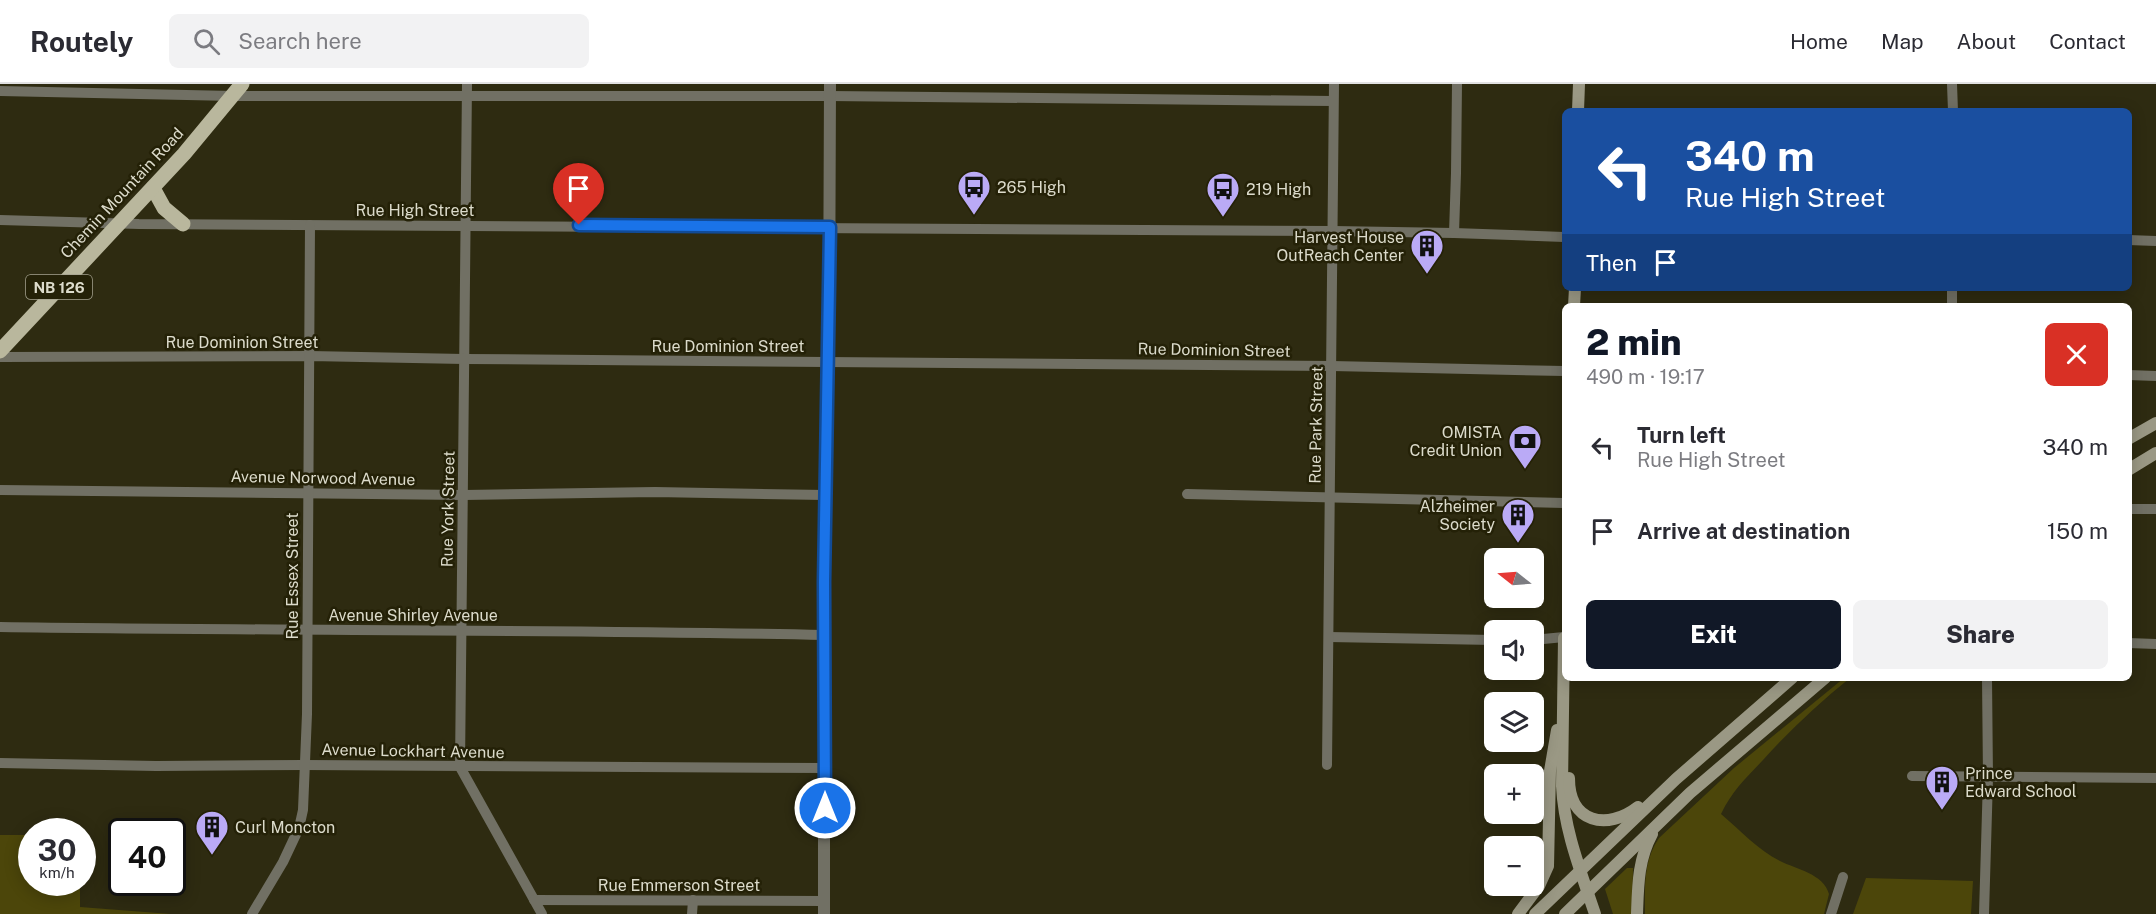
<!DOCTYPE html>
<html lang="en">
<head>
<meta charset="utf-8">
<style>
	body { margin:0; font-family:"Public Sans",sans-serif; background:#f2f2f3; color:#2b2b33; height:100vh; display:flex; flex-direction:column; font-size:22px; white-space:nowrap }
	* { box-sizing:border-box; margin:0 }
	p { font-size:20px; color:#7c7c81 }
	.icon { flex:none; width:33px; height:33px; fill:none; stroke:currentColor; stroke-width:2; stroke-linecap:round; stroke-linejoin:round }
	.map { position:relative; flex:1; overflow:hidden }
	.side { position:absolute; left:1562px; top:219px; width:570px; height:378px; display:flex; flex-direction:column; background:#fff; border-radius:9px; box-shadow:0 3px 15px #0003 }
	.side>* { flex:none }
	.top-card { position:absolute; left:1562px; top:24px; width:570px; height:183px; border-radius:9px; box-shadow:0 3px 15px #0003; background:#1a4fa0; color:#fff; overflow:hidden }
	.needle { width:39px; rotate:287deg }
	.fabs { position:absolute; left:1484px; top:464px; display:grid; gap:12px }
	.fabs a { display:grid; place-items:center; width:60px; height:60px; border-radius:9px; background:#fff; box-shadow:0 3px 15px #0003; font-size:30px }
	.speed { position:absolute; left:18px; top:734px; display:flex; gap:12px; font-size:30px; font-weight:700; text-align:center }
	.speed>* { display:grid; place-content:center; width:78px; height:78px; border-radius:50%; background:#fff; box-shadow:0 3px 15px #0003; line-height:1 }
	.speed small { font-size:15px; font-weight:400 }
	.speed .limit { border:3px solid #111; border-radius:9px; background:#fff; color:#111 }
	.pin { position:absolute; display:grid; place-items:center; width:51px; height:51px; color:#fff; margin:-62px -26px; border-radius:50% 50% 50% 0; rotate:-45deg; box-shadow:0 0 6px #0007 }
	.pin .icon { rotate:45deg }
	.me { position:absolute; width:66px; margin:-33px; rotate:0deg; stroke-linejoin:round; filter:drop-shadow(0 0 4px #0008) }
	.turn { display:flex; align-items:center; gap:21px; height:126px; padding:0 24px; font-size:27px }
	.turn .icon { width:78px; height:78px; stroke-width:2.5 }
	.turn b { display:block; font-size:42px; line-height:51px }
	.then { display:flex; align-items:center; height:57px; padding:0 24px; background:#0003; gap:12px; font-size:22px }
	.round { display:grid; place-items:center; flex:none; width:63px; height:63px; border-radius:9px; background:#f2f2f3 }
	.headline { display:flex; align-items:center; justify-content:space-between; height:102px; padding:0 24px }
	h1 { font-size:36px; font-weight:800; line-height:45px; color:#111827 }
	.cta { display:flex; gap:12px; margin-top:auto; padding:12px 24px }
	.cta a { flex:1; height:69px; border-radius:9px; background:#111827; color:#fff; font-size:24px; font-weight:800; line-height:69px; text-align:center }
	.cta a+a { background:#f2f2f3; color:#2b2b33 }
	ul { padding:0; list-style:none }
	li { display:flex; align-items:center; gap:18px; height:84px; padding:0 24px }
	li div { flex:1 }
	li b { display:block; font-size:22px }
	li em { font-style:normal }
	header { display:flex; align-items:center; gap:36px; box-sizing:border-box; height:84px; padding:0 30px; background:#fff; border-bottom:2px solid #e1e1e2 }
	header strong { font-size:28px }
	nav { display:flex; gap:33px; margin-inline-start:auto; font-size:21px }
	.search { width:420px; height:54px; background:#f2f2f3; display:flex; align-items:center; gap:15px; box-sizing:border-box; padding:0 21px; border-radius:9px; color:#7c7c81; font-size:22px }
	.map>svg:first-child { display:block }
</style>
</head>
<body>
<header>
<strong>Routely</strong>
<div class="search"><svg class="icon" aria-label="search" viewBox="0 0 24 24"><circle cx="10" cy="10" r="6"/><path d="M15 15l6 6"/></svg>Search here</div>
<nav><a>Home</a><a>Map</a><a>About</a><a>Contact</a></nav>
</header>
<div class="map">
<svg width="2156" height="830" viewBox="0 0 2156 830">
	<rect width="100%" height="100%" fill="#2e2b11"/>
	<!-- green -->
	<g fill="#4c460a">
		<path d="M 1844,594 L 1850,594 C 1819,619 1790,646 1763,676 C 1746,694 1732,707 1721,730 C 1740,746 1758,766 1780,777 C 1796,785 1824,790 1829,810 L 1824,830 L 1645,830 C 1645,803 1643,777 1659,754 L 1734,684 Z"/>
		<polygon points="0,751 31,751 32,798 80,798 80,823 171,830 0,830"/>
		<polygon points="1627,784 1633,784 1632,830 1613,830 1605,805"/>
		<polygon points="1866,794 1973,797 1971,830 1853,830"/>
	</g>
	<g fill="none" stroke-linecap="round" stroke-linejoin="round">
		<!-- minor -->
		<g stroke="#717064" stroke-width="10">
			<polyline points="467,0 460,683 542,830"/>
			<polyline points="1952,0 1953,27"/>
			<polyline points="0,7 233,12 829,12 1333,17"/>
			<polyline points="0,136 139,140 1334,147 1454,149 1564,153"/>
			<polyline points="1454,149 1456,89 1457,0"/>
			<polyline points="2128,156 2156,157"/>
			<polyline points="1952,222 1952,204"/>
			<polyline points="0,273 310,272 464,275 1332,282 1564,287"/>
			<polyline points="2128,291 2156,292"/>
			<polyline points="0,406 464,411 655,408 825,411"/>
			<polyline points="1187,410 1564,419"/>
			<polyline points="2128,425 2156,425"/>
			<path d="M 0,543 C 275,547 550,545 825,551"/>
			<polyline points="1329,553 1494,556"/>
			<polyline points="1533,556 1564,553"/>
			<polyline points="2128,559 2156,560"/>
			<polyline points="0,679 156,682 304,681 825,684"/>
			<polyline points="1327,681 1334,0"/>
			<polyline points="1912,692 2156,694"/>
			<polyline points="534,816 825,817"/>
			<polyline points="252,830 283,778 299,744 303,726 307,630 310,141"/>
			<polyline points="692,830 693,816"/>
			<polyline points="1831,830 1843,793"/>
			<polyline points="1984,830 1988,694 1987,594"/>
		</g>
		<!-- tertiary -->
		<polyline stroke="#717064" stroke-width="12" points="824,830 824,498 829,253 830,0"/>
		<!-- secondary -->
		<g stroke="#9a9884" stroke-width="12">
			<polyline points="1578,27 1579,0"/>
			<polyline points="1574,222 1575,204"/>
			<polyline points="2128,355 2156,339"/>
			<polyline points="2128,386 2156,369"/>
			<path d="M 1564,554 L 1562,702 C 1564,746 1581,788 1595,830"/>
			<path d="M 1569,694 C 1569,739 1607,747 1638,723"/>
			<polyline points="1518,830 1539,802 1548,782 1550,687 1557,646"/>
			<polyline points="1535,830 1676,695 1792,594"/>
			<polyline points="1565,830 1690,709 1825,594"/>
			<path d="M 1637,830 C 1638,801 1638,776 1652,750"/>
		</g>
		<!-- primary -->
		<g stroke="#b9b79d" stroke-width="15">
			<polyline points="153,104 164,124 183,140"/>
			<polyline points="0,267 184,70 242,0"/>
		</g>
	</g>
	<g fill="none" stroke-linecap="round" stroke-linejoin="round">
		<!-- route casing -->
		<g stroke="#114b97" stroke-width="15">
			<polyline id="route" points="579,141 830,143 824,498 825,724"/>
		</g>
		<!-- route -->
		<use href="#route" stroke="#1a73e8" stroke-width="10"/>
	</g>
	<!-- icons -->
	<defs>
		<g id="bus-pin" transform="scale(1.725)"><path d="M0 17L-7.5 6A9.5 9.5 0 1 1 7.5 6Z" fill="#baaaf6" stroke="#242107"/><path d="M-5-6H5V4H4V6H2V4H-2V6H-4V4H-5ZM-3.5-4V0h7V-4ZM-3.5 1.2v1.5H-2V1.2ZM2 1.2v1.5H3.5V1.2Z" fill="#111"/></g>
		<g id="building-pin" transform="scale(1.725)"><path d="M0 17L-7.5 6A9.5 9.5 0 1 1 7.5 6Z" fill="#baaaf6" stroke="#242107"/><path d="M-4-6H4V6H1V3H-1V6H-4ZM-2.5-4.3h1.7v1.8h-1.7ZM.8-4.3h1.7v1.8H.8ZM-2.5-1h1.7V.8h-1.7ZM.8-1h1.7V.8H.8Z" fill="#111"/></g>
		<g id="bank-pin" transform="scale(1.725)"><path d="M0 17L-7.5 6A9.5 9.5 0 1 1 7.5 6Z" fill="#baaaf6" stroke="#242107"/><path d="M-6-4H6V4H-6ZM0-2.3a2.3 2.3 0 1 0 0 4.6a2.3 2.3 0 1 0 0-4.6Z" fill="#111"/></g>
	</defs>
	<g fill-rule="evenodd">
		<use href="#bus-pin" x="974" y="103"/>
		<use href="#bus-pin" x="1223" y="105"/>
		<use href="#building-pin" x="1427" y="162"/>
		<use href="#bank-pin" x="1525" y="357"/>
		<use href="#building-pin" x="1518" y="431"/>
		<use href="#building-pin" x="1942" y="698"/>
		<use href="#building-pin" x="212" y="743"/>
	</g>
	<g text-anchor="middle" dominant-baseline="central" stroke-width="5" stroke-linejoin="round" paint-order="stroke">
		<!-- shield labels -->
		<rect fill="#242107" stroke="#a5a390" stroke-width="1.5" x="26" y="191" width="66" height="24" rx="4.5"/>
		<g font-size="15" font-weight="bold" fill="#dcdbcb">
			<text x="59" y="203">NB 126</text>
		</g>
		<!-- poi labels -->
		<g font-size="16" fill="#dcdbcb" stroke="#242107" text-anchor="start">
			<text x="997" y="103">265 High</text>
			<text x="1246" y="105">219 High</text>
			<text x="1404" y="153" text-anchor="end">Harvest House<tspan x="1404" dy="18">OutReach Center</tspan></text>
			<text x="1502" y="348" text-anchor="end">OMISTA<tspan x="1502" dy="18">Credit Union</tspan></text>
			<text x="1495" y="422" text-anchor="end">Alzheimer<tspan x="1495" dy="18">Society</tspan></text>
			<text x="1965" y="689">Prince<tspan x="1965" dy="18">Edward School</tspan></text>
			<text x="235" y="743">Curl Moncton</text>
		</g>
		<!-- street labels -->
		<g font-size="16" fill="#dcdbcb" stroke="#242107">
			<text transform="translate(122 109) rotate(-47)">Chemin Mountain Road</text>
			<text x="415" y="126">Rue High Street</text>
			<text x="242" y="258">Rue Dominion Street</text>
			<text x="728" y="262">Rue Dominion Street</text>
			<text transform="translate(1214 266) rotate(1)">Rue Dominion Street</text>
			<text transform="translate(1316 341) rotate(-89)">Rue Park Street</text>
			<text transform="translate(323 394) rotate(1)">Avenue Norwood Avenue</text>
			<text transform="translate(448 425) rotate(-89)">Rue York Street</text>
			<text transform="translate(292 492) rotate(-90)">Rue Essex Street</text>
			<text x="413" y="531">Avenue Shirley Avenue</text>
			<text transform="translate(413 667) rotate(1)">Avenue Lockhart Avenue</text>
			<text x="679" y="801">Rue Emmerson Street</text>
		</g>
	</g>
</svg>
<div class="fabs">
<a><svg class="needle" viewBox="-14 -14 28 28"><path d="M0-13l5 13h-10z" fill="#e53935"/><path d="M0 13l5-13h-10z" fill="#7c7c81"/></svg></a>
<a><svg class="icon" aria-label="sound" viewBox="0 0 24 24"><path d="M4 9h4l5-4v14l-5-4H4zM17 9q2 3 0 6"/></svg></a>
<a><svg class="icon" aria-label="layers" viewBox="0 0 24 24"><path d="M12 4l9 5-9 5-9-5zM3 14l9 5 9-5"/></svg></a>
<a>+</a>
<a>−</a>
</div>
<div class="speed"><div>30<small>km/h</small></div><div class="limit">40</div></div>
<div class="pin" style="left:579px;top:141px;background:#d93025"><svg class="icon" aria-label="arrive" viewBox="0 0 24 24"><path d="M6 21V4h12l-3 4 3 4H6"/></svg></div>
<svg class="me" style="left:825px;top:724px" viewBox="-20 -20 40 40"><circle r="17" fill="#1a73e8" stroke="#fff" stroke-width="3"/><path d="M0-11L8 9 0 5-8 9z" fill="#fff"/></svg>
<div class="top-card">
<div class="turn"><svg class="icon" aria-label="left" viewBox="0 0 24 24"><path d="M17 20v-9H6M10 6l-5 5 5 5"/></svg><div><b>340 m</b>Rue High Street</div></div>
<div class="then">Then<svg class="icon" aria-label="arrive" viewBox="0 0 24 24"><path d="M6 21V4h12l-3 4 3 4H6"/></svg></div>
</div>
<section class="side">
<div class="headline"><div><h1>2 min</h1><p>490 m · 19:17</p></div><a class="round" style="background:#d93025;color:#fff"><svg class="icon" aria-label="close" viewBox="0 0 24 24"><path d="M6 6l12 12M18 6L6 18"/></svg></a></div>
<ul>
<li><svg class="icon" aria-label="left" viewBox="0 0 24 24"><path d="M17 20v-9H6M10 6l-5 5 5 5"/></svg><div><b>Turn left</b><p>Rue High Street</p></div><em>340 m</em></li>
<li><svg class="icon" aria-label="arrive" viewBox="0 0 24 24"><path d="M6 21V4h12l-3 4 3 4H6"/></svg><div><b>Arrive at destination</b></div><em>150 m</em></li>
</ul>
<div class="cta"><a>Exit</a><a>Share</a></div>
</section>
</div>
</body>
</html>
